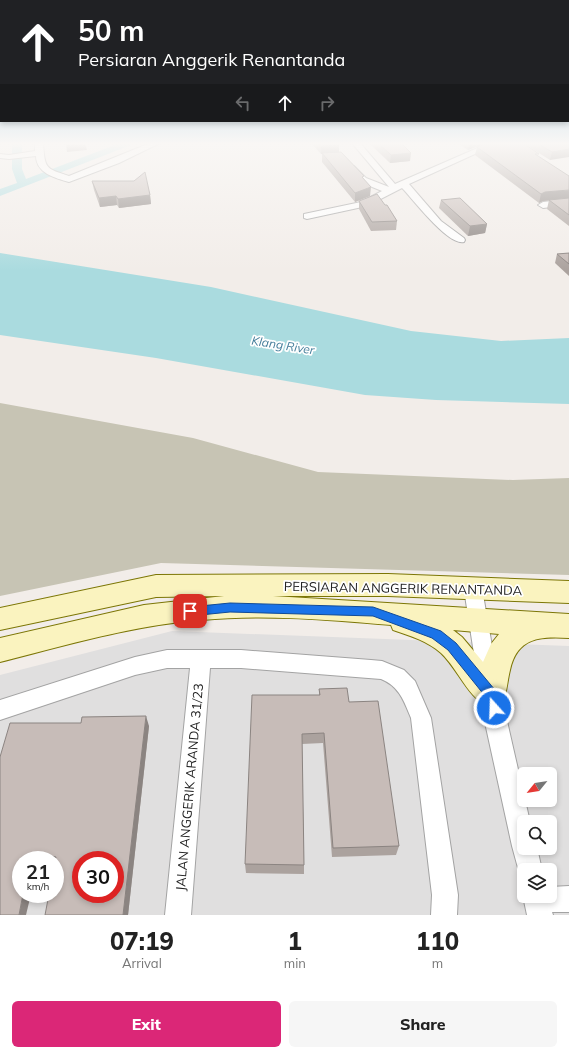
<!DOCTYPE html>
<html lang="en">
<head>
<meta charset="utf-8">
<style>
	body { margin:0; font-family:Mulish,sans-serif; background:#f6f6f6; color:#222; height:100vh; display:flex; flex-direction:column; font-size:15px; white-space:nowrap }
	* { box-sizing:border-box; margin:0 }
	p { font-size:13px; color:#767676 }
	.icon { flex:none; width:22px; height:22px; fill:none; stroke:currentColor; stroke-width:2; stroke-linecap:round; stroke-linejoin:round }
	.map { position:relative; height:915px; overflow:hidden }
	.panel { display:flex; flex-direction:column; background:#fff; flex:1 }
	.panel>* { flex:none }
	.banner { position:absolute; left:0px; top:0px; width:569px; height:122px; box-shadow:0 2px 6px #0003; background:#202124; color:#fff; overflow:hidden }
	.needle { width:26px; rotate:240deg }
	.tools { position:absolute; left:517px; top:767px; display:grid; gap:8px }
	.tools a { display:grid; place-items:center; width:40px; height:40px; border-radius:6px; background:#fff; box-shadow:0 2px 6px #0003; font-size:20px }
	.speed { position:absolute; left:12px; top:851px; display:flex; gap:8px; font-size:20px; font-weight:700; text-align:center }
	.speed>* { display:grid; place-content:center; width:52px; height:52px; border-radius:50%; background:#fff; box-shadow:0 2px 6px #0003; line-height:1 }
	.speed small { font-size:10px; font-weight:400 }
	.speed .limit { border:6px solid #d22; background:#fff; color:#111 }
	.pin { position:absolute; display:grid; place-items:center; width:34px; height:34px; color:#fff; margin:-17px; border-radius:8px; box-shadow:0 2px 6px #0006 }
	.me { position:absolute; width:44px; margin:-22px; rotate:340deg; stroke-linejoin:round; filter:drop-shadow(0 0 3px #0008) }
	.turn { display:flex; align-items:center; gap:14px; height:84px; padding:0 12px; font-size:18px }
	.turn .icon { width:52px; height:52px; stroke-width:2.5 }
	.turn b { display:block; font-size:28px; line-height:34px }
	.lanes { display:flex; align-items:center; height:38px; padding:0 12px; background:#0003; justify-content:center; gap:20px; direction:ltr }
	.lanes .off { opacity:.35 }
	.eta { display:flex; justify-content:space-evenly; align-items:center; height:68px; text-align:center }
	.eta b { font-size:24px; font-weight:800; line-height:28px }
	.action { display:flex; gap:8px; margin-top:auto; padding:8px 12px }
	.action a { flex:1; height:46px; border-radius:6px; background:#db2777; color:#fff; font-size:16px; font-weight:800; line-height:46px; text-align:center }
	.action a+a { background:#f6f6f6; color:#222 }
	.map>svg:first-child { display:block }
</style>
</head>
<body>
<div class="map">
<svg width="569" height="915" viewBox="0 0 569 915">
	<rect width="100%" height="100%" fill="#f2ede9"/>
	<!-- residential -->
	<path fill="#e0dfdf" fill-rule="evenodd" d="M 172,631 L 569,646 L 569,915 L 0,915 L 0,675 ZM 524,774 L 550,774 L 550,800 L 524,800 ZM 524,822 L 550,822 L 550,848 L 524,848 ZM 21,860 L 55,860 L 55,894 L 21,894 ZM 81,860 L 115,860 L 115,894 L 81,894 ZM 524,870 L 550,870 L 550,896 L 524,896 Z"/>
	<!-- construction -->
	<polygon fill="#c7c4b4" points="0,403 193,438 318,472 513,480 569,478 569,575 161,563 0,596"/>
	<!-- water -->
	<polygon fill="#aadbdf" points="0,253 211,287 411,331 501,341 569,338 569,404 436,400 365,395 156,358 0,335"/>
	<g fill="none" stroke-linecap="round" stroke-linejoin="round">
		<!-- canal -->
		<polygon fill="#aadbdf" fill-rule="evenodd" points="12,143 22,143 22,169 26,179 120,143 133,143 131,145 0,196 0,189 17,183 12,169"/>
		<!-- street casing -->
		<g stroke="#a3a3a3" stroke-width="2">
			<g id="street">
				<path d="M 35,143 L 43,143 C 45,169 45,168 69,176 L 150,143 L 160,143 L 119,163 L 69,182 C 55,178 36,173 36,156 L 9,159 L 0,158 L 0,154 L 9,155 L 35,151 Z"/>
				<path d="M 352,143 L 360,143 L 395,184 L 489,143 L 499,143 L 409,184 L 441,221 L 464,238 L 465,240 L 464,242 C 448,246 413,199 402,188 L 367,206 L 307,219 L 304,218 L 304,214 L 361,202 L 382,191 L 360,182 L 348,170 L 348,166 L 354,166 L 366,178 L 389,187 Z"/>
				<polygon points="569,199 569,205 543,208 538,205 543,202"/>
				<polygon points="473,582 479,584 482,589 499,686 530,822 524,822 524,848 537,848 542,870 524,870 524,880 521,879 512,846 484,718 464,589 467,584"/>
				<path d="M 167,650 L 241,650 L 371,660 L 382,661 L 404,670 L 415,681 L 431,718 L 458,895 L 457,915 L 431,915 L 432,895 L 411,718 C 404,701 399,686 381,679 L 241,668 L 210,668 L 191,915 L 165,915 L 190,668 L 167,668 L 135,675 L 0,720 L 0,700 L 135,657 Z"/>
				<polygon points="569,886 569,912 552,912 553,915 527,915 523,896 524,895 550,896 550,887"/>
			</g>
		</g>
		<!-- secondary casing -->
		<g stroke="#7c7606" stroke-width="2">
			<path id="secondary" d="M 388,574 L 569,581 L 569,603 L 388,596 L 273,596 L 569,614 L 569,638 C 541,636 517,637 510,670 C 507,682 507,693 502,704 L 491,708 C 468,699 459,670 441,653 C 427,641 411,636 393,630 L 391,625 C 329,620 265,614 202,620 C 134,625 67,645 0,662 L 0,638 L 144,605 L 224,596 L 156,597 L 0,630 L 0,608 L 156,575 ZM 453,630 L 499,634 L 491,644 L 483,662 L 462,637 Z"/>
		</g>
		<!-- street -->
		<use href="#street" fill="#fff" fill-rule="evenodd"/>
		<!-- secondary -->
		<use href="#secondary" fill="#faf3bf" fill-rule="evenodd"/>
	</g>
	<!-- wall -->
	<g fill="#aba29e">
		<polygon points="311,143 338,143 339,145 339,152 364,179 370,196 355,202 322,162 322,154 321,154"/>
		<polygon points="369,143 401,143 410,161 390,163"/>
		<polygon points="458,143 486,143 468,150"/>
		<polygon points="523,143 569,143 550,160"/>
		<polygon points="477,147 539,157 569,198 543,201 539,203 475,155"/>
		<polygon points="92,181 150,195 151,204 119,208 117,205 100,207 94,190"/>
		<polygon points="569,198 569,226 547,209 549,200"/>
		<polygon points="441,200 487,224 485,233 468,236 439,208"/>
		<polygon points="359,201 397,221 396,230 371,231 359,209"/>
		<polygon points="569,253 569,276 555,263 557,254"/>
		<polygon points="319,689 349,702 399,846 396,855 332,857 323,743 302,744 304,865 304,874 246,873 245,864 319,695"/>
		<polygon points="149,726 128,915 45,915 55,894 55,860 21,860 0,757"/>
	</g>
	<!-- shaded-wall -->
	<g fill="#8b8481">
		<polygon points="79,143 85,143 87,150 67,152 66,144"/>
		<polygon points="470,143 486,143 468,150"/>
		<polygon points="339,145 339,153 321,154 321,146"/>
		<polygon points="569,149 569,157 550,160 552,152"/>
		<polygon points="411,153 410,161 390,163 391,155"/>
		<polygon points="371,187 370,196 355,202 355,193"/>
		<polygon points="569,190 569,198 543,201 539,203 541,194 545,192"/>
		<polygon points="150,195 151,204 119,208 118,199"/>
		<polygon points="116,196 117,205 100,207 99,198"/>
		<polygon points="487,224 485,233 468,236 470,226"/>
		<polygon points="146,716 149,726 128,915 123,915"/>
		<polygon points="33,853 37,860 31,860"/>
		<polygon points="23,894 31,894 26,915 19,915"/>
	</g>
	<!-- building -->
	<g fill="#c7bcb8" stroke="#8b8481" fill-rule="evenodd">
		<polygon points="65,143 79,143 66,144"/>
		<polygon points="318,143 338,143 339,145 321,146"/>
		<polygon points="378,143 401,143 411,153 391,155"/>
		<polygon points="487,143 523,143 539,154 535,154 569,176 569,190 545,192 541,194 477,147"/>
		<polygon points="537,143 569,143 569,149 552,152"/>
		<polygon points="341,152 364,176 362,177 371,187 355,193 322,153"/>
		<polygon points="145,172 150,195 118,199 116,196 99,198 92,181 134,181"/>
		<polygon points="377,194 385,205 387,205 397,221 372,222 359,201"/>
		<polygon points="460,198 487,224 470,226 441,200"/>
		<polygon points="569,198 569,215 549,200"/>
		<polygon points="569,253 569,264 557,254"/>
		<polygon points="347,688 349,702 378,701 399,846 333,848 324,733 302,734 304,865 245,864 252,695 320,695 319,689"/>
		<path d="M 146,716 L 123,915 L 45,915 L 49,894 L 55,894 L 55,862 L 56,857 L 33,853 L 31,860 L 21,860 L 21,894 L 23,894 L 19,915 L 0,915 L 0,757 L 10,723 L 81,723 L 82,717 ZM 81,860 L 115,860 L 115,894 L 81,894 Z"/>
	</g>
	<!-- sky -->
	<linearGradient id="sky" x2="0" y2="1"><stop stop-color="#8fc4e4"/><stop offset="0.53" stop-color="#f9f7f5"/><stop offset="1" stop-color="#f9f7f5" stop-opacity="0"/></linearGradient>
	<rect width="569" height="271" fill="url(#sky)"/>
	<!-- route -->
	<polygon fill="#1a73e8" stroke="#114b97" points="230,603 373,607 441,631 456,643 495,690 500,708 498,712 494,714 489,712 485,696 448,650 432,638 373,616 230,612 190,616 186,614 184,611 186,608 190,607"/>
	<g text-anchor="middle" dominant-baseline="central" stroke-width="3.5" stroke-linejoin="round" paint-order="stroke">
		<!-- water labels -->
		<g font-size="12" font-style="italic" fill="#447d9a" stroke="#fff">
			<text transform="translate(283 345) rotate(9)">Klang River</text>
		</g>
		<!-- near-street labels -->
		<g font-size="13" fill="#222" stroke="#fff">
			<text transform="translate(403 588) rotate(1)">PERSIARAN ANGGERIK RENANTANDA</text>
			<text transform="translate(189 787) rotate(-85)">JALAN ANGGERIK ARANDA 31/23</text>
		</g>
	</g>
</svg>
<div class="tools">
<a><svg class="needle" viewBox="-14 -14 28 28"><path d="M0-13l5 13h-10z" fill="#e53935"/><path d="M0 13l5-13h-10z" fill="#767676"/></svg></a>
<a><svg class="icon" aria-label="search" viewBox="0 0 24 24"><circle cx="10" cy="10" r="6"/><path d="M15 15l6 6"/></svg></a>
<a><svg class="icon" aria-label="layers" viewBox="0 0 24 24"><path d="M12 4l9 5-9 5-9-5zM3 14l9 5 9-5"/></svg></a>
</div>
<div class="speed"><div>21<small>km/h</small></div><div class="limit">30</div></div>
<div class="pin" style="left:190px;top:611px;background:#d93025"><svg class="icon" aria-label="arrive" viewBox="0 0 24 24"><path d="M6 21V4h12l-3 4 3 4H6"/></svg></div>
<svg class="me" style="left:494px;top:708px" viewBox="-20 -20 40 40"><circle r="17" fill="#1a73e8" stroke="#fff" stroke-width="3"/><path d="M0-11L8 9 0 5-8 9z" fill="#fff"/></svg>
<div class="banner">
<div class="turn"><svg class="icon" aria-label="ahead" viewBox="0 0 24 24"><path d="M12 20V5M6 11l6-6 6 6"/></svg><div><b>50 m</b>Persiaran Anggerik Renantanda</div></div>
<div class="lanes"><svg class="icon off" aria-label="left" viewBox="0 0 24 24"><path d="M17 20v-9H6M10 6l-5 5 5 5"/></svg><svg class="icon" aria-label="ahead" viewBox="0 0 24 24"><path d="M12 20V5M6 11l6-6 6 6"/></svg><svg class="icon off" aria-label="right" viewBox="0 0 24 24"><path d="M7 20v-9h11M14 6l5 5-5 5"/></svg></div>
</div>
</div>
<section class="panel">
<div class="eta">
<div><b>07:19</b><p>Arrival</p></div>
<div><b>1</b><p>min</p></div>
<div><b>110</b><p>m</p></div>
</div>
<div class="action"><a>Exit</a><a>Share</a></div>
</section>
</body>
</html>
